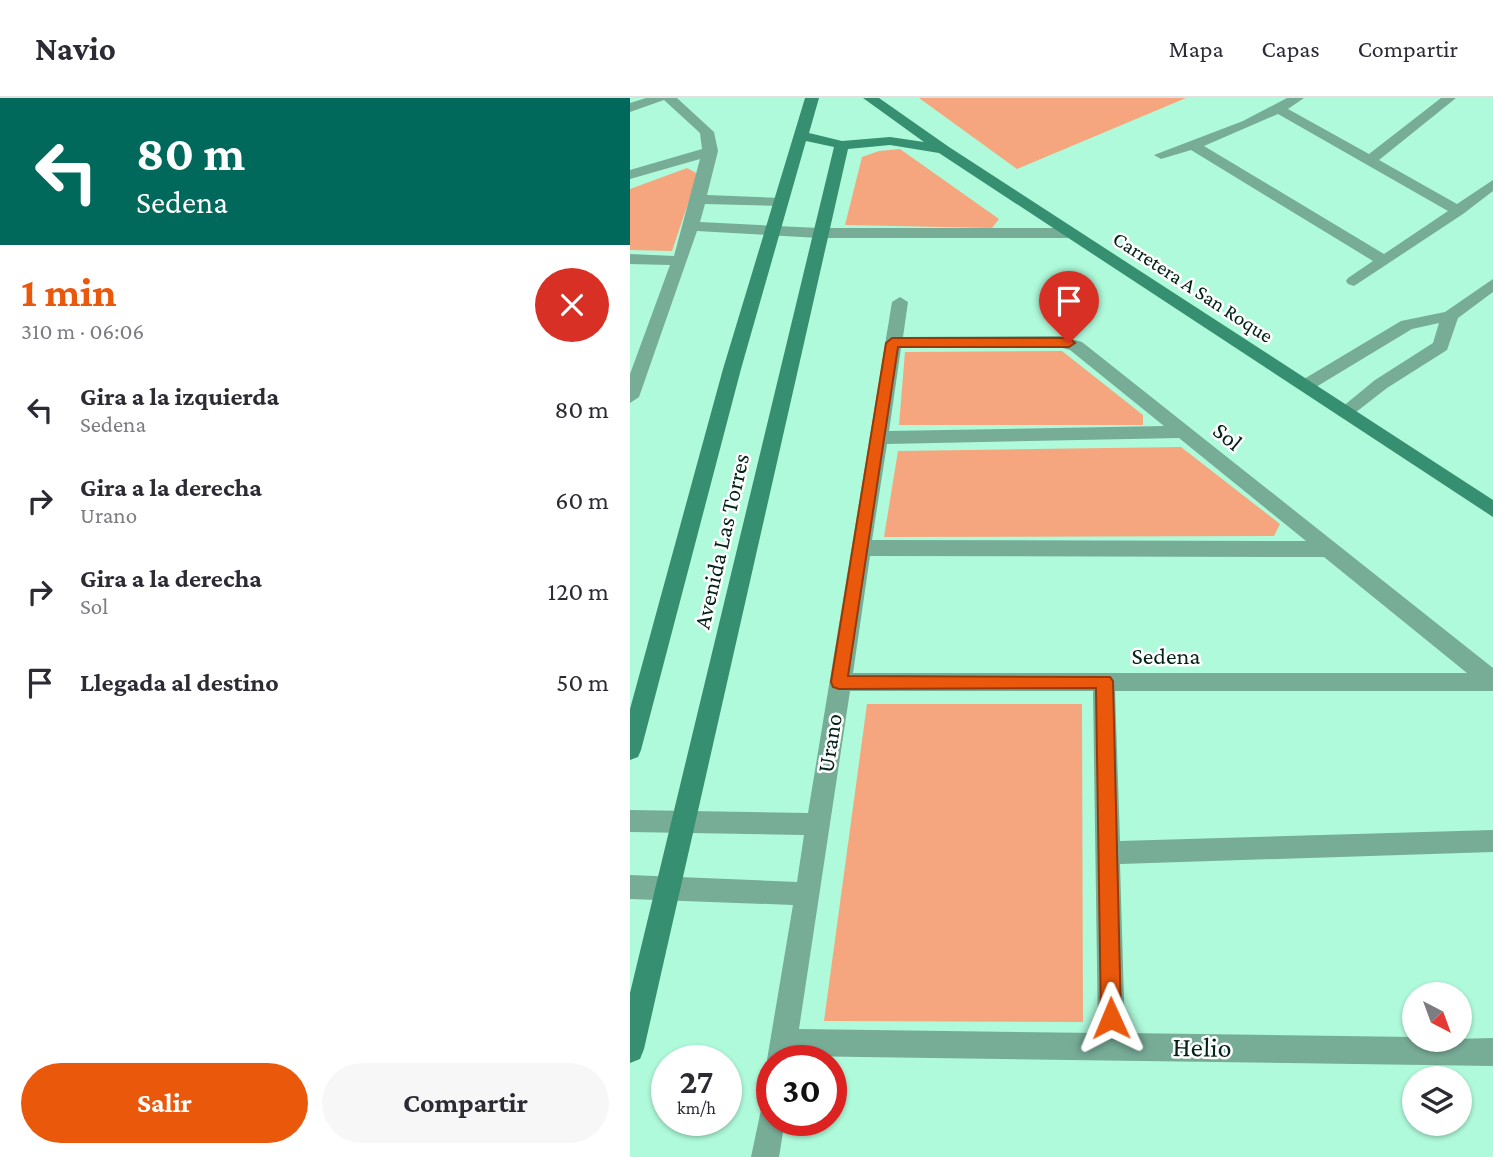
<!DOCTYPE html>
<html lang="es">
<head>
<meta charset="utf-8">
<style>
	body { margin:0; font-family:"Crimson Pro",serif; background:#f7f7f7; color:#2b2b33; height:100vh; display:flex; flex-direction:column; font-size:26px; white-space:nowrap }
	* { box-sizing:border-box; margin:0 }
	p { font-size:23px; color:#7c7c81 }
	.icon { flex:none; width:38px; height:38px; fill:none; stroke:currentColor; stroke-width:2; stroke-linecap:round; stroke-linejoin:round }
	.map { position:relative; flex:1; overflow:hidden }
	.panel { display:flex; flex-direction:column; background:#fff; width:630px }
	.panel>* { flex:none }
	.top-card { background:#00695c; color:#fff; overflow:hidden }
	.needle { width:46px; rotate:139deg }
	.controls { position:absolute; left:772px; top:884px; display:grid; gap:14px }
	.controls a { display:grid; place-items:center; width:70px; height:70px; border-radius:50%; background:#fff; box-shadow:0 2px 5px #0004; font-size:35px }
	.speed { position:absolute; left:21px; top:947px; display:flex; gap:14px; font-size:35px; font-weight:700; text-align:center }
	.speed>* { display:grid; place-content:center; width:91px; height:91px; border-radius:50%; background:#fff; box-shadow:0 2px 5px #0004; line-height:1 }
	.speed small { font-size:18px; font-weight:400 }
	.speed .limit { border:10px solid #d22; background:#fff; color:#111 }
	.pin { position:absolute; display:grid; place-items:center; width:60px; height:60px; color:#fff; margin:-72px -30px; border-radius:50% 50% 50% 0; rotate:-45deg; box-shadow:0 0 7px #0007 }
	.pin .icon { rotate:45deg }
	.me { position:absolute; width:77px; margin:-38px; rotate:359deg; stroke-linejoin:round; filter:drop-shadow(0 0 5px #0008) }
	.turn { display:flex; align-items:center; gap:24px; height:147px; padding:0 21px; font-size:32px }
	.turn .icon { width:91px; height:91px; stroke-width:2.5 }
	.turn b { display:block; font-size:49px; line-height:60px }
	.round { display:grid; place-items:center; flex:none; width:74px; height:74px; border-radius:37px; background:#f7f7f7 }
	.overview { display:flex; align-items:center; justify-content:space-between; height:119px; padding:0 21px }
	h1 { font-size:42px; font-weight:700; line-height:52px; color:#ea580c }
	.action { display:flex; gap:14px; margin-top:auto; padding:14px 21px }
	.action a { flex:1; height:80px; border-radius:42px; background:#ea580c; color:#fff; font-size:28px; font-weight:700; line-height:80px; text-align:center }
	.action a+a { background:#f7f7f7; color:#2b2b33 }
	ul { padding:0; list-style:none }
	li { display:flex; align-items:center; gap:21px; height:91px; padding:0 21px }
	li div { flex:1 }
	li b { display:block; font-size:26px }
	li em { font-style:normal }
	header { display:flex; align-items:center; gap:42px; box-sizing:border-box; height:98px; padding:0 35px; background:#fff; border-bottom:2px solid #e1e1e2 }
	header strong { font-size:33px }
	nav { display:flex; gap:38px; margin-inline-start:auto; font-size:24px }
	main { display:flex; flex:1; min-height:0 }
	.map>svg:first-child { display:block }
</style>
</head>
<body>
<header>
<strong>Navio</strong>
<nav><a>Mapa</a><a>Capas</a><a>Compartir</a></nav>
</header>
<main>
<section class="panel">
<div class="top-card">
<div class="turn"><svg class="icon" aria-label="left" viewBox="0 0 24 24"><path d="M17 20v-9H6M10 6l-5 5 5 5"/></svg><div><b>80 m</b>Sedena</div></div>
</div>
<div class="overview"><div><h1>1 min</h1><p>310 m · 06:06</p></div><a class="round" style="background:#d93025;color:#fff"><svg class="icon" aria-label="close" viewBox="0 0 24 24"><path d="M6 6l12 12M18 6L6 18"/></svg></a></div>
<ul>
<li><svg class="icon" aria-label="left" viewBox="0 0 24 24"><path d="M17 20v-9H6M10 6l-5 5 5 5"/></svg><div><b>Gira a la izquierda</b><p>Sedena</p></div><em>80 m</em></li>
<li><svg class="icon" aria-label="right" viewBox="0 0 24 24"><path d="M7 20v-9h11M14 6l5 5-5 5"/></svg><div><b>Gira a la derecha</b><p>Urano</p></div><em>60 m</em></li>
<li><svg class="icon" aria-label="right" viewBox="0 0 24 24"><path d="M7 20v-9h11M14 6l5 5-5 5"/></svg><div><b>Gira a la derecha</b><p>Sol</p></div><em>120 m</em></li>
<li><svg class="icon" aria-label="arrive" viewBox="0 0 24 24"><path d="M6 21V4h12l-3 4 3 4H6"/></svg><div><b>Llegada al destino</b></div><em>50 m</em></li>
</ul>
<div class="action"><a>Salir</a><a>Compartir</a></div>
</section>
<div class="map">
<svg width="863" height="1059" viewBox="0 0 863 1059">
	<rect width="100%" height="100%" fill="#affadb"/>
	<!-- green -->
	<g fill="#f5a67e">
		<polygon points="289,0 556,0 387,71"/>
		<polygon points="270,51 369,121 362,130 215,127 232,59 249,53"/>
		<polygon points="57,70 68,76 42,153 0,152 0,91"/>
		<polygon points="432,253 513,317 513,327 269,327 275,254"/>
		<polygon points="551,349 650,426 644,438 254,439 268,353"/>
		<polygon points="237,606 452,606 453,924 194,923"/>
	</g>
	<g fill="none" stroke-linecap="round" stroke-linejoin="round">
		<!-- street -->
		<g fill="#77ac97" fill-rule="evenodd">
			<polygon points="16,0 47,0 84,34 88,53 77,97 150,100 157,104 150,108 75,106 70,124 189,130 441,130 449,135 441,140 189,140 67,133 9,299 0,305 0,276 40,167 0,166 0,156 44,158 70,61 0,81 0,72 72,51 70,35 34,2 0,14 0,5"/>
			<path d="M 657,0 L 674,0 L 658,11 L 739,56 L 811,0 L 826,0 L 749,62 L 827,106 L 863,82 L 863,93 L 833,116 L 724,188 L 718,186 L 716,183 L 718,180 L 743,163 L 561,52 L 531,61 L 524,57 L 613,23 ZM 648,16 L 818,113 L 754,156 L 574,48 Z"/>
			<polygon points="863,181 863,194 828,220 817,252 757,290 721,318 709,318 706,314 745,282 803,245 809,225 782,231 681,292 675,294 666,288 669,284 771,223 815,214"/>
			<path d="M 270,199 L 278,204 L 273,239 L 430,238 L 452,244 L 863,570 L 863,593 L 485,593 L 490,743 L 863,732 L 863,754 L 490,766 L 495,935 L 784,939 L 784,942 L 863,940 L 863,968 L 165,958 L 164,962 L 142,962 L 142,972 L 137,962 L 163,807 L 0,801 L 0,777 L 167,784 L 174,737 L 0,734 L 0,712 L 178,715 L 262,204 ZM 429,249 L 440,252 L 534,328 L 259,333 L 271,250 ZM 549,340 L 676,443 L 242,442 L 257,346 ZM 240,458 L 694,459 L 837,575 L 223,575 ZM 220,593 L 463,593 L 468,935 L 169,931 Z"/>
			<polygon points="142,1003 142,1022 155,1022 149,1059 121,1059 132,1007"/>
		</g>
		<!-- secondary -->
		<polygon fill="#358f70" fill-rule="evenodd" points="175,0 189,0 179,35 212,43 260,39 294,44 233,0 249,0 319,49 863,402 863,419 309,55 260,47 218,51 14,951 10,961 0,965 0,895 204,49 176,43 111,271 11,652 8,659 0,662 0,611 93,271"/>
	</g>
	<!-- route -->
	<polygon fill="#ea580c" stroke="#983908" stroke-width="2" points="262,240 439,240 445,245 439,249 268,249 218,578 480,579 483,583 491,920 488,927 481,930 474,927 471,920 466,590 209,591 203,589 201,584 256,245"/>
	<g text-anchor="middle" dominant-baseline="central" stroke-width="5" stroke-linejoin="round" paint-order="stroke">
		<!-- far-street labels -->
		<g font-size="21" fill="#032218" stroke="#fff">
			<text transform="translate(563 189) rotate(33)">Carretera A San Roque</text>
		</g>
		<!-- street labels -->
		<g font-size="24" fill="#032218" stroke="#fff">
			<text transform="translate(598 338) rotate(39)">Sol</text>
			<text transform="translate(91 443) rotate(-77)">Avenida Las Torres</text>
			<text x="536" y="557">Sedena</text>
			<text transform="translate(199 645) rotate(-81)">Urano</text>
		</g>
		<!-- near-street labels -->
		<g font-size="28" fill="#032218" stroke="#fff">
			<text transform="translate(572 949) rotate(1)">Helio</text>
		</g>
	</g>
</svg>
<div class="controls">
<a><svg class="needle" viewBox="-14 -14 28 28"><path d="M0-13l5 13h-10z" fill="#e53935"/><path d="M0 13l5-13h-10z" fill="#7c7c81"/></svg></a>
<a><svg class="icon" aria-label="layers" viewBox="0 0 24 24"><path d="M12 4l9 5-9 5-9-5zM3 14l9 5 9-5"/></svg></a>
</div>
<div class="speed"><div>27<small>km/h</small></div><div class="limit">30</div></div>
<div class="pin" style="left:439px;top:245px;background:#d93025"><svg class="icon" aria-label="arrive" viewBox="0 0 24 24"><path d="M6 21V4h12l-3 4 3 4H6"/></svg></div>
<svg class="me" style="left:481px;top:920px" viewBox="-20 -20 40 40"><path d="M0-17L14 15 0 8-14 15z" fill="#ea580c" stroke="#fff" stroke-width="4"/></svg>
</div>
</main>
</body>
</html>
